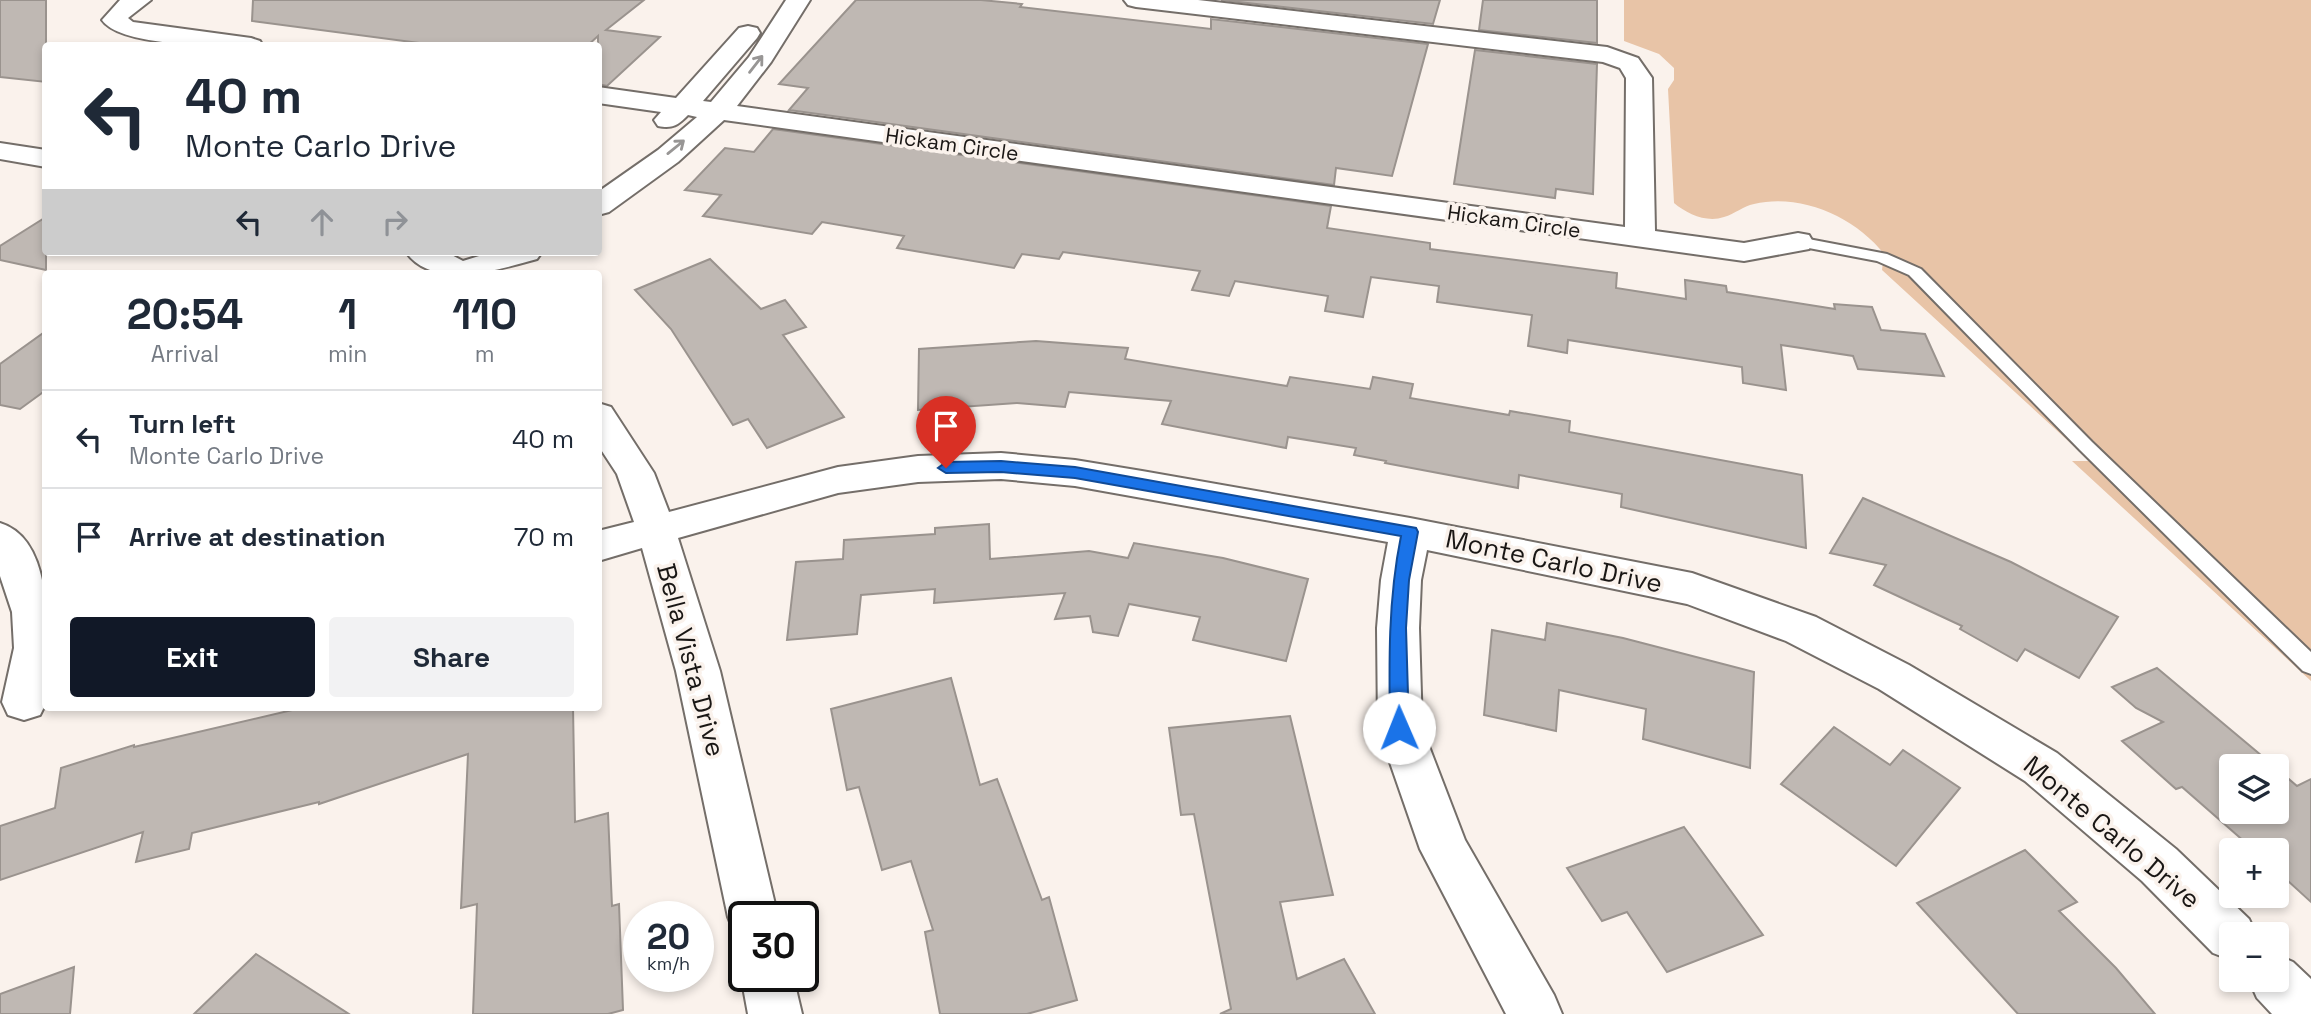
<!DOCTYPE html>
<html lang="en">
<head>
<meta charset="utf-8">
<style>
	body { margin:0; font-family:"Space Grotesk",sans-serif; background:#f2f2f3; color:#1f2937; height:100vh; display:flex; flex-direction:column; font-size:26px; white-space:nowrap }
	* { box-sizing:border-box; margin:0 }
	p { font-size:23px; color:#747a83 }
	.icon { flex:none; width:38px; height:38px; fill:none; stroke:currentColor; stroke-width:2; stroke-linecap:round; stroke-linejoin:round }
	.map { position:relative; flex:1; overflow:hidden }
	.drawer { position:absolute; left:42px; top:270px; width:560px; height:441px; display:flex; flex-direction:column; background:#fff; border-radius:7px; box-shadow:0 4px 10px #0003 }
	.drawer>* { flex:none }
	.hud { position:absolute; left:42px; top:42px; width:560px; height:214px; border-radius:7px; box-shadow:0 4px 10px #0003; background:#fff; color:#1f2937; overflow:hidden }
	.fabs { position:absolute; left:2219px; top:754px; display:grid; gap:14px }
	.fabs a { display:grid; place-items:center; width:70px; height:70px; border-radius:7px; background:#fff; box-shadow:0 4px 10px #0003; font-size:35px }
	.speed { position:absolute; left:623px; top:901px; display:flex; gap:14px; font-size:35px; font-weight:700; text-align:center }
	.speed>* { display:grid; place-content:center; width:91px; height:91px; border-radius:50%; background:#fff; box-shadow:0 4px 10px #0003; line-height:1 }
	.speed small { font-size:18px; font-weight:400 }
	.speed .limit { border:4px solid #111; border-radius:10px; background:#fff; color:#111 }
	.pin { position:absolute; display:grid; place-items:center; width:60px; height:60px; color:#fff; margin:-72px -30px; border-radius:50% 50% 50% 0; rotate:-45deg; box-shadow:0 0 7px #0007 }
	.pin .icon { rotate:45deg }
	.me { position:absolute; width:77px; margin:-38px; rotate:359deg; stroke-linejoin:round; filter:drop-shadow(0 0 5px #0008) }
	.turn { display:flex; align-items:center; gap:24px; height:147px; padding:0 28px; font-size:32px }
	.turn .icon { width:91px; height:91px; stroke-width:2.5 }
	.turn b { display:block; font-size:49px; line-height:60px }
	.lanes { display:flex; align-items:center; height:66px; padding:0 28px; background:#0003; justify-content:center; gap:35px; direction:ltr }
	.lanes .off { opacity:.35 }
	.eta { display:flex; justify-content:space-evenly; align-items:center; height:119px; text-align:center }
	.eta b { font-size:42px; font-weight:800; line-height:49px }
	.action { display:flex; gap:14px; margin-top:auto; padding:14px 28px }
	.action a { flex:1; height:80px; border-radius:7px; background:#111827; color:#fff; font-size:28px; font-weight:800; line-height:80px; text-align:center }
	.action a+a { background:#f2f2f3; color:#1f2937 }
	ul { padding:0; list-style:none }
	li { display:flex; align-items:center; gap:21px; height:98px; padding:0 28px; border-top:2px solid #e0e1e3 }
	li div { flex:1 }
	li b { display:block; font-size:26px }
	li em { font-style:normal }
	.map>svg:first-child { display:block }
</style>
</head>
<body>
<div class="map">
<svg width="2311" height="1014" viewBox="0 0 2311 1014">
	<rect width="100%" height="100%" fill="#faf2ec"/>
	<!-- green -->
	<path fill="#e8c4a7" d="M 1624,0 L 2311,0 L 2311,681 L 2072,461 L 2090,461 L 1882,270 L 1884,254 C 1855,217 1801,193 1754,204 C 1743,206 1735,214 1724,217 C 1707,223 1687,214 1674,203 L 1668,89 L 1674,80 L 1674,68 L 1659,54 L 1624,41 Z"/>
	<!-- building -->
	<g fill="#bfb8b3" stroke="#9a938e" stroke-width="2">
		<polygon points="0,0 46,0 46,82 0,77"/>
		<polygon points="253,0 644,0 606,30 660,37 607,86 598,84 598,36 587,46 442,46 252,21"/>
		<polygon points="856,0 981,0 1022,4 1020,7 1211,29 1211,19 1428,44 1392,176 1336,168 1334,185 789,110 808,88 779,84"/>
		<polygon points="1221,0 1440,0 1433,24"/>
		<polygon points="1483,0 1597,0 1597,43 1479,30"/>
		<polygon points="1475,50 1597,64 1593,194 1556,189 1555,198 1454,184"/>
		<polygon points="773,129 1331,206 1327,228 1430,243 1430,249 1617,273 1616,288 1686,299 1685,280 1726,286 1727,292 1835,309 1834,304 1872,307 1881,330 1925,334 1944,376 1858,369 1853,356 1781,345 1786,390 1743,383 1742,367 1568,340 1567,353 1528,346 1532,315 1437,302 1439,286 1371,277 1363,317 1325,311 1328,296 1235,281 1229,296 1192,290 1200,271 1063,252 1059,259 1022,254 1014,268 897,248 904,236 822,222 812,234 703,216 721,195 685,190 725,148 754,152"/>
		<polygon points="46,217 46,270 0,260 0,246"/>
		<polygon points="710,259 761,309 785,300 806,327 783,335 844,417 767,448 748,419 733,425 671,329 635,290"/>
		<polygon points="46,331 46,390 20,409 0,405 0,364"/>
		<polygon points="1036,341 1128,348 1125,359 1287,386 1290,377 1370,389 1373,377 1413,384 1410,398 1509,415 1510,411 1570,421 1569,432 1802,475 1806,548 1621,507 1622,494 1519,475 1518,488 1385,463 1386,461 1354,455 1356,448 1288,437 1286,448 1162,424 1171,401 1069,392 1065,407 1017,403 918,410 919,349"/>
		<polygon points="1863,498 2011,562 2118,617 2079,678 2025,649 2017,661 1960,629 1962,626 1874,585 1886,565 1830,553"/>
		<polygon points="989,524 990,559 1089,551 1128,558 1134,543 1223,558 1308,579 1286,661 1193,640 1200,617 1129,604 1118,636 1093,632 1090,616 1055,619 1065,593 934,603 935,589 861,595 857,634 787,640 796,562 843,559 844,540 935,534 935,528"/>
		<polygon points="1547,623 1623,638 1754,672 1750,768 1643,739 1646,709 1559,690 1556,731 1484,715 1492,630 1545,640"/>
		<polygon points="2157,668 2274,766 2231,766 2231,812 2277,812 2277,769 2297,786 2311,779 2311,902 2277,871 2277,850 2254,850 2182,787 2176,789 2122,741 2163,722 2136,708 2112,687"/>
		<polygon points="951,678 980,785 997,779 1042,900 1049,897 1077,1000 1027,1014 940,1014 925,932 933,930 911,861 882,870 859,787 847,790 831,709"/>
		<polygon points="305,707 573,707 575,822 608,813 612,906 619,904 623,1010 608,1014 473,1014 477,904 461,908 468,754 319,804 319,802 192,833 189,849 136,862 143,832 0,880 0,826 55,808 61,768 134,745 134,747"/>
		<polygon points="1290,716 1333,895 1280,902 1297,979 1344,959 1375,1014 1220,1014 1231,1009 1194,814 1181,815 1169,728"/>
		<polygon points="1834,727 1890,765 1903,750 1960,788 1896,866 1781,784"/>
		<polygon points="1684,827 1763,935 1667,972 1627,912 1602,921 1567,868"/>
		<polygon points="2025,850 2077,902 2059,911 2116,968 2155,1014 2018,1014 1917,903"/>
		<polygon points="256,954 349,1014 194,1014"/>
		<polygon points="74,967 70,1014 0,1014 0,994"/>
	</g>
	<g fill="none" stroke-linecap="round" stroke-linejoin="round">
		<!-- service casing -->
		<g stroke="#746e69" stroke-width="4">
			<polygon id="service" points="1798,237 1887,254 1921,269 2092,442 2311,652 2311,674 2303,671 2080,450 1909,275 1877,261 1793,245 1790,242 1793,239"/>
		</g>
		<!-- minor casing -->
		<g stroke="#746e69" stroke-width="4">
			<g id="minor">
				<path d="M 120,0 L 151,0 L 128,18 L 133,22 L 251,38 L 260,41 L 263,46 C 229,46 121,48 102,20 Z"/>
				<path d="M 786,0 L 810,0 L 771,62 L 737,106 L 1625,227 L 1626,78 L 1620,68 L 1603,62 L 1136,7 L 1128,5 L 1124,0 L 1198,0 L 1607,47 L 1638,58 L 1652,78 L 1655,231 L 1744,243 L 1798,233 L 1809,235 L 1813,242 L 1809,249 L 1744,261 L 724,120 L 678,162 L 609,212 L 598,215 L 598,192 L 658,150 L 697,117 L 688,115 C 678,125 673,129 658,126 L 654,120 L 661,112 L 598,103 L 598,87 L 676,98 L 739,28 L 748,26 L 757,28 L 760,33 L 757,38 L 703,101 L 711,102 L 749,57 Z"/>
				<polygon points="0,143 46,150 46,167 0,159"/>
				<path d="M 406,252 L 446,252 L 463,261 L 492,252 L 542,252 L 537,259 C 501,269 433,291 406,252 Z"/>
				<polygon points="598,403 611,407 654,473 669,512 838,467 918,456 1001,453 1075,460 1142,471 1410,518 1692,573 1816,617 1909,665 2057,753 2176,849 2249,919 2256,934 2231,934 2231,960 2213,953 2142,881 2025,781 1879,689 1786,641 1687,604 1427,550 1421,580 1419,628 1422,728 1465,840 1554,995 1562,1014 1506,1014 1420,849 1378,728 1377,628 1381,580 1388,542 1075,486 1001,479 918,482 838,493 678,538 720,671 778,917 744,917 744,937 735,934 728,917 676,671 642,548 598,561 598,531 634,522 617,474 598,445"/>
				<path d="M 0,523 C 60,541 46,654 46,703 L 40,715 L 24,720 L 8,715 L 2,702 L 14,648 L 12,612 L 0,576 Z"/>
				<polygon points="2277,955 2293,962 2311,979 2311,1014 2272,1014 2257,998 2249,980 2277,980"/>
				<polygon points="744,969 744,976 793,976 802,1014 748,1014 741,976"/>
			</g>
		</g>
		<!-- service -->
		<use href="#service" fill="#fff" fill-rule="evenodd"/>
		<!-- minor -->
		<use href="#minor" fill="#fff" fill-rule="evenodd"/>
	</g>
	<!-- one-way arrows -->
	<defs><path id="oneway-shaft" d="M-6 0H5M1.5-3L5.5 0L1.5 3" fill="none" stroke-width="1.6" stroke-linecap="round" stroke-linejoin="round" transform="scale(1.75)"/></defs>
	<g stroke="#989695">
		<use href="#oneway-shaft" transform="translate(756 64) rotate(-52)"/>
		<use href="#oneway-shaft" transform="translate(676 147) rotate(-39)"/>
	</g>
	<!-- route -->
	<path fill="#1a73e8" stroke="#114b97" stroke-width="2" d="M 1001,461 L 1075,467 L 1416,528 L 1418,532 L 1409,580 L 1406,628 L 1409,728 L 1406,734 L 1399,736 L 1393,734 L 1390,728 C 1389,663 1388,600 1401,536 L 1075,478 L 1001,472 L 946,473 L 938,468 L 946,462 Z"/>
	<g text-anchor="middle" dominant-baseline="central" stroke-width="7" stroke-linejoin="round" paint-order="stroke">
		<!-- far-street labels -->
		<g font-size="21" fill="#191614" stroke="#faf2ec">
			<text transform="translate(952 144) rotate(8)">Hickam Circle</text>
			<text transform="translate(1514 221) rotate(8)">Hickam Circle</text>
		</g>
		<!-- street labels -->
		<g font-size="26" fill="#191614" stroke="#faf2ec">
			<text transform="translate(1554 561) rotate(12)">Monte Carlo Drive</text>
			<text transform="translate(691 660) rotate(75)">Bella Vista Drive</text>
			<text transform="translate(2112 832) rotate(40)">Monte Carlo Drive</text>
		</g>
	</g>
</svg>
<div class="fabs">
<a><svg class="icon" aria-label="layers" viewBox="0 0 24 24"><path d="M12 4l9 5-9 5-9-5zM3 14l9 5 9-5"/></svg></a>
<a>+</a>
<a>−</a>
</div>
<div class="speed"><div>20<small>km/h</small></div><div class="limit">30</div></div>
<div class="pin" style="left:946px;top:468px;background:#d93025"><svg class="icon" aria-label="arrive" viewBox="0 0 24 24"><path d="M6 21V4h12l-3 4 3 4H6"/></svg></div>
<svg class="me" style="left:1399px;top:728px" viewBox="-20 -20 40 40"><circle r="19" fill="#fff"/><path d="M0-13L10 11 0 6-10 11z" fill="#1a73e8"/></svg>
<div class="hud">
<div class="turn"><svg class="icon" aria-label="left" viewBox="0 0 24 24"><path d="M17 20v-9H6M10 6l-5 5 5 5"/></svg><div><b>40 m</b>Monte Carlo Drive</div></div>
<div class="lanes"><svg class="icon" aria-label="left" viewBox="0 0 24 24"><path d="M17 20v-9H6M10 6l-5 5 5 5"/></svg><svg class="icon off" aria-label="ahead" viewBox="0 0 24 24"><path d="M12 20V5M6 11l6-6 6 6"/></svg><svg class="icon off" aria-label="right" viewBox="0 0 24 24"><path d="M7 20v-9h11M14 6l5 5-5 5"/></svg></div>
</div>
<section class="drawer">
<div class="eta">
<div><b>20:54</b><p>Arrival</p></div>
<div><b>1</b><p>min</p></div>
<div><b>110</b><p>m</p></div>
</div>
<ul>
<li><svg class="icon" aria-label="left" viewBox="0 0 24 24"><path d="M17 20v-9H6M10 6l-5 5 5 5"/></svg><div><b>Turn left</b><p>Monte Carlo Drive</p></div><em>40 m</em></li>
<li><svg class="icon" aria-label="arrive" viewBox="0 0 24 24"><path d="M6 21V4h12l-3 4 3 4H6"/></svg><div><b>Arrive at destination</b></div><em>70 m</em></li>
</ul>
<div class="action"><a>Exit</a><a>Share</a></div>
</section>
</div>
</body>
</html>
